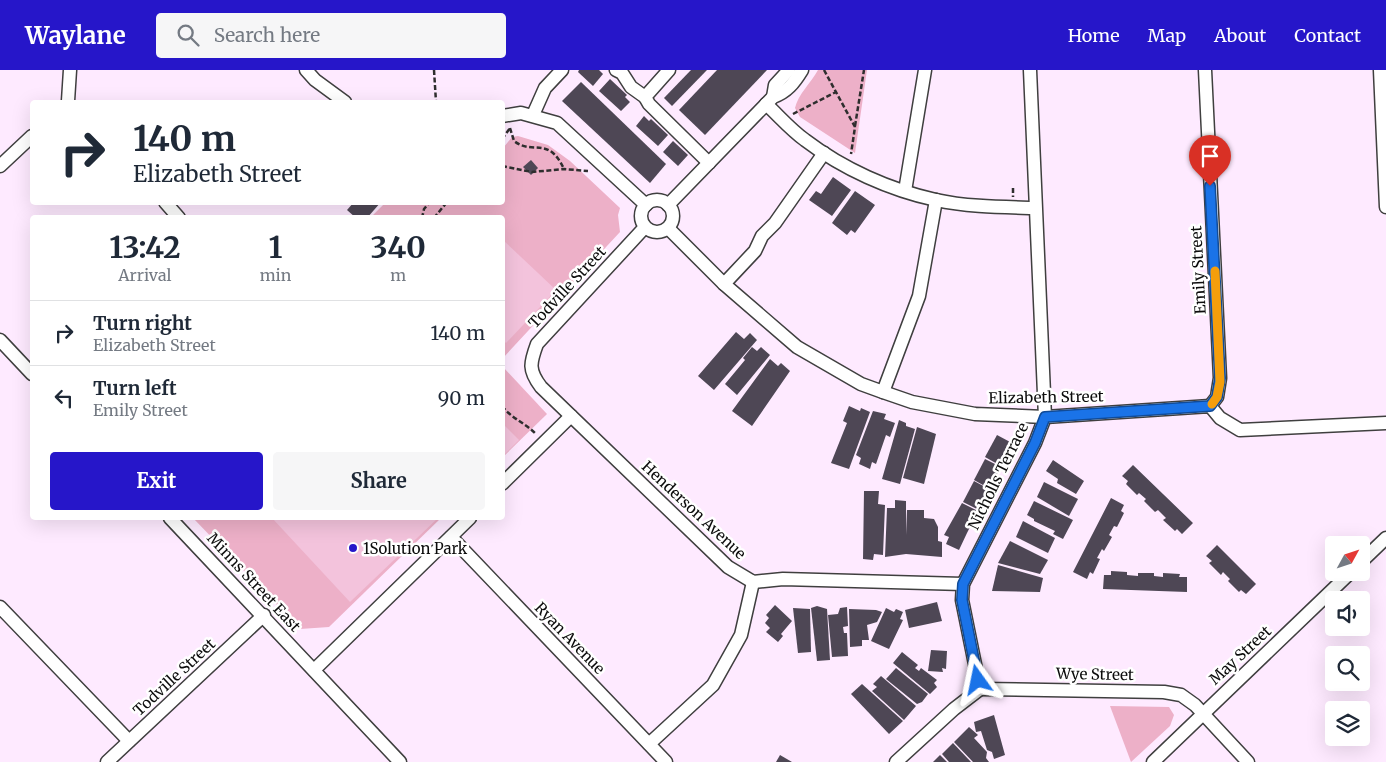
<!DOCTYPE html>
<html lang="en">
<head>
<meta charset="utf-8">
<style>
	body { margin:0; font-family:Merriweather,serif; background:#f6f6f7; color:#1f2937; height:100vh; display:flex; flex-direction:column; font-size:19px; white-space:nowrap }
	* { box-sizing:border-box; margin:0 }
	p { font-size:16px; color:#747a83 }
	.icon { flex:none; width:28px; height:28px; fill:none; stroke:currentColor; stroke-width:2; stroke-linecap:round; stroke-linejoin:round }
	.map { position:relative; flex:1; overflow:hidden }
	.details { position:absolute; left:30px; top:145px; width:475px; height:305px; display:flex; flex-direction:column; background:#fff; border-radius:5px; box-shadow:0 5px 20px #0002 }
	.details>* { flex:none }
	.banner { position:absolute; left:30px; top:30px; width:475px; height:105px; border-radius:5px; box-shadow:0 5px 20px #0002; background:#fff; color:#1f2937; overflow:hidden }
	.needle { width:32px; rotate:50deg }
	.buttons { position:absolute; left:1325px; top:466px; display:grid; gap:10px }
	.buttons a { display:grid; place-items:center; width:45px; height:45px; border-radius:5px; background:#fff; box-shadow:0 5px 20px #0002; font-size:25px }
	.pin { position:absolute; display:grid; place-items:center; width:42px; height:42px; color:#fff; margin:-51px -21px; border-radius:50% 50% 50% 0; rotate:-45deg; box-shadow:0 0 5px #0007 }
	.pin .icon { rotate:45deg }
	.me { position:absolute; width:55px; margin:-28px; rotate:348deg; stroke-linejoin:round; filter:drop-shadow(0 0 4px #0008) }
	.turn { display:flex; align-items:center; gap:18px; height:105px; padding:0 20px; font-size:22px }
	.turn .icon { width:65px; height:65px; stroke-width:2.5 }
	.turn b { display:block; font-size:35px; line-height:42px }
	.eta { display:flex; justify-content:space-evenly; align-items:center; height:85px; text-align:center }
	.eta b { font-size:30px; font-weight:700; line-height:35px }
	.cta { display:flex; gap:10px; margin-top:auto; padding:10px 20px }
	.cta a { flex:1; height:58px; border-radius:5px; background:#2616c9; color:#fff; font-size:20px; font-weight:700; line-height:58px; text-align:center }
	.cta a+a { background:#f6f6f7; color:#1f2937 }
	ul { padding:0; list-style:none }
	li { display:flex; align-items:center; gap:15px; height:65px; padding:0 20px; border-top:1px solid #e0e1e3 }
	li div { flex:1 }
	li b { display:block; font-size:19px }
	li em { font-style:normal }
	header { display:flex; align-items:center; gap:30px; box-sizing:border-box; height:70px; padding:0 25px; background:#2616c9; color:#fff }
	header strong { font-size:24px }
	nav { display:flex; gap:28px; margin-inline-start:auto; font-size:18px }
	.search { width:350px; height:45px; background:#f6f6f7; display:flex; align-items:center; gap:12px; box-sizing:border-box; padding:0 18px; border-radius:5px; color:#747a83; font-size:19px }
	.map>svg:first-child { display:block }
</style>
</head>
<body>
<header>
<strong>Waylane</strong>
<div class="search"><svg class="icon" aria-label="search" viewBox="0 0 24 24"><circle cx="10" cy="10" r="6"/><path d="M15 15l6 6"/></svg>Search here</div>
<nav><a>Home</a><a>Map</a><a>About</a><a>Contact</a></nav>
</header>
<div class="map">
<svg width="1386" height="692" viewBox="0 0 1386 692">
	<rect width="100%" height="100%" fill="#feeaff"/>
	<!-- green -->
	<g fill="#edb0c8">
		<path d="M 818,0 L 867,0 L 855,83 L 800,47 L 795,38 C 798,24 811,13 818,0 Z"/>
		<polygon points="518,66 548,75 570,91 620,138 618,145 620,162 503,288 502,148 370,148 385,133 502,132 503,78 512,67"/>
		<polygon points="503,297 547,344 503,387"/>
		<polygon points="193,448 441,448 329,557 300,559"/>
		<polygon points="1110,636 1169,637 1174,645 1170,656 1131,692"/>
	</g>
	<!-- pitch -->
	<g fill="#f3c3dc">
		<polygon points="503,170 556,220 506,273 502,269"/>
		<polygon points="503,354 519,370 503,386"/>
		<polygon points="272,448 438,448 350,532"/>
	</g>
	<!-- building -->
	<g fill="#4e4755">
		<polygon points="579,0 599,0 603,4 593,16 578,2"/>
		<polygon points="691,0 707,0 672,36 664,28"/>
		<polygon points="717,0 767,0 705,65 679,40"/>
		<polygon points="610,9 627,25 625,27 630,32 621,41 599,21"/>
		<polygon points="581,12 666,94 650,113 562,31"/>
		<polygon points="644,46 649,51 651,49 668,65 658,76 636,56"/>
		<polygon points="673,71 688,85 678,96 663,82"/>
		<polygon points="531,90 538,98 531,105 523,97"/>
		<polygon points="833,107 851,120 832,146 809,130 816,121 821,124"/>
		<polygon points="855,121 875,135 855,163 851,160 847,165 832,153"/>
		<polygon points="354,132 381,132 367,148 356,148 347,140"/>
		<polygon points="736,262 744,269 750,263 757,270 714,320 698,306"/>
		<polygon points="752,277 757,281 761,277 770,285 737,325 725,314 745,290 743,288"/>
		<polygon points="770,289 778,296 781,293 790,301 752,356 732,341"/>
		<polygon points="849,336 860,341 861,338 870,342 849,399 831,393 847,353 843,351"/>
		<polygon points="873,341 886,344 884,349 895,353 890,367 886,365 876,394 872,392 870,399 859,394 861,388 856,385"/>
		<polygon points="899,350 906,353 906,356 915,359 900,414 882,409"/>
		<polygon points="917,357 936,364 924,414 903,408"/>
		<polygon points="997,365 1012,373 1001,396 985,387"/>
		<polygon points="985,389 1001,397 990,419 974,410"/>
		<polygon points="1053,390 1084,411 1076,424 1057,413 1058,409 1046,401"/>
		<polygon points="1133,395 1193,453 1182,464 1177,459 1175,461 1163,450 1166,448 1158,440 1155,442 1144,431 1146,429 1139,423 1137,425 1126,414 1128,411 1122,406"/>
		<polygon points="974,411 989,419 979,440 963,432"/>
		<polygon points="1044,412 1078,429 1069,446 1037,427"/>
		<polygon points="864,421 879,421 878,434 885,435 883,485 874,484 873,490 863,489"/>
		<polygon points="1111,428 1124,435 1121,441 1124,443 1117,457 1114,456 1109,465 1112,467 1104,481 1102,479 1097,488 1100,489 1093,504 1090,502 1087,509 1073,502"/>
		<polygon points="895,430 906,431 906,465 907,440 924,440 924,448 934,449 938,457 938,471 942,472 942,487 906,484 885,487 887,438 895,438"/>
		<polygon points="1034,431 1073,450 1063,469 1053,464 1055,461 1034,451 1034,449 1027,445"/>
		<polygon points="962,433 978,441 967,463 960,459 967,463 959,480 946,474 949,467 944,465"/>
		<polygon points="1023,451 1055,468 1048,483 1016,467"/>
		<polygon points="1010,471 1048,490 1040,504 998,493"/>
		<polygon points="1217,475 1256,514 1246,524 1241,520 1239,522 1228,511 1230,509 1223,502 1221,505 1209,493 1212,491 1206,486"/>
		<polygon points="998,495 1043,508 1040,522 992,521"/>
		<polygon points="1111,501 1127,502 1127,505 1138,506 1138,503 1154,503 1154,506 1163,507 1163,503 1180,504 1179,507 1187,507 1187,522 1103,519 1104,505 1111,505"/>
		<polygon points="937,532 942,551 909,558 905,540"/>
		<polygon points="775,535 792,551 781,564 783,566 778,572 766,562 770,558 765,553 769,548 766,545"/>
		<polygon points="817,536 827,539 830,590 817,591 811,538"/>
		<polygon points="847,537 848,556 843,557 844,563 847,563 848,586 832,587 828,545 838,544 840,538"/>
		<polygon points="793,538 810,539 811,582 798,583"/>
		<polygon points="886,538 894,542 896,539 903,542 900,549 903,550 889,579 871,571"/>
		<polygon points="849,539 876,540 882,542 877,552 867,555 869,570 862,570 862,576 850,577"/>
		<polygon points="931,580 947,581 946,599 942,598 943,602 928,601"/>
		<polygon points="902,582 918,595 915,598 919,601 921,598 937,610 934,613 937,617 930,624 893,593"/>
		<polygon points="896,598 928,624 922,632 917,634 886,609"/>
		<polygon points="881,606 916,636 904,650 872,621 877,617 873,614"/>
		<polygon points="862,614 903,651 889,664 851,624"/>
		<polygon points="994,645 1005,685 994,689 992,682 987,680 981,661 976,662 974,652"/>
		<polygon points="969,657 978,665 974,668 987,682 986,688 989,692 973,692 954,672"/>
		<polygon points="953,673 971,692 949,692 942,684"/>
		<polygon points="780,685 792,692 776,692"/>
		<polygon points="940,685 947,692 933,692"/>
	</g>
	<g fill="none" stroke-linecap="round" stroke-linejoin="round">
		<!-- minor casing -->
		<g stroke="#3f3f3f" stroke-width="15">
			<g id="minor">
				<polyline points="306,0 315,10 345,32"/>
				<polyline points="616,0 622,3 631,17 645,27"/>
				<polyline points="669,0 645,27 649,34 709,93"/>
				<polyline points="1205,0 1220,308 1217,327 1210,336"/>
				<polyline points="1380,0 1386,137"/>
				<polyline points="773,27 775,15 789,0"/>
				<polyline points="68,31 70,0"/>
				<path d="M 766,34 C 779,46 791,60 805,70 C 843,99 890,120 936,130 C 968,137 1003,137 1035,138"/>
				<polyline points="533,45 545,18 562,0"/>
				<polyline points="502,46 521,43 557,53 646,135"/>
				<polyline points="0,96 32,66"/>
				<polyline points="905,121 925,0"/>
				<circle cx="657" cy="146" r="16"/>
				<polyline points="165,132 179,148"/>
				<path d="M 668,135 L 773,27 C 787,22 794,13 802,0"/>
				<path d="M 645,157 L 537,274 C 530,293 528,300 541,317 L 728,497 L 753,512 L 783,509 L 963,514"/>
				<polyline points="668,158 724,214 797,277 861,314 883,322 912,332 975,344 1045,347 1210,336 1220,348 1240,360 1386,353"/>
				<polyline points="724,214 755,181 762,166 775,153 824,83"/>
				<polyline points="0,270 32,304"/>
				<polyline points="883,322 919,226 936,130"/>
				<polyline points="502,414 571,346"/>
				<polyline points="170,448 400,692"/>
				<polyline points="451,467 666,692"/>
				<polyline points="1361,492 1386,468"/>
				<polyline points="0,537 129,671"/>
				<polyline points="314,600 470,448"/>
				<polyline points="980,619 1164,622 1181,625 1195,635 1248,692"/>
				<polyline points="649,674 713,615 741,565 753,512"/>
				<polyline points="107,692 264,545"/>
				<polyline points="896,692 954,639 980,619 962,530 963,514 1035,373 1045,347 1030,0"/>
				<polyline points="1153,692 1351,502"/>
			</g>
		</g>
		<!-- path -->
		<g stroke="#2e2e2e" stroke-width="2.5" stroke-dasharray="5 2.5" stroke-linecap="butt">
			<polyline points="434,0 436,32"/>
			<polyline points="824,0 855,57 851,84"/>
			<polyline points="793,44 836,22"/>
			<polyline points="855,56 864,0"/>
			<path d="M 510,58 L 514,71 C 534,86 548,65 564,99"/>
			<polyline points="502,69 510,58"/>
			<polyline points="502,96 532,102 564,99 588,101"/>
			<polyline points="1013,118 1013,127"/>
			<polyline points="422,148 424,139 430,132"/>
			<polyline points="434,148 447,132"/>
			<path d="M 502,336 C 511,348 525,353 535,363"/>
		</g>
		<!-- minor -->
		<use href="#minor" stroke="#fff" stroke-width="12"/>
	</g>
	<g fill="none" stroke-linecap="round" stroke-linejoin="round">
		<!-- route casing -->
		<g stroke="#114b97" stroke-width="12">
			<polyline id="route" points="978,610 962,530 963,514 1035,373 1045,347 1210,336 1217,327 1220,308 1210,116"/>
		</g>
		<!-- route -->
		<use href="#route" stroke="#1a73e8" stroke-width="9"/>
		<!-- slow -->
		<polyline stroke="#f59e0b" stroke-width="9" points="1212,334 1217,327 1220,312 1215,201"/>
	</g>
	<!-- markers -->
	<circle fill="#2616c9" stroke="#fff" stroke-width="2" cx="353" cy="478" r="5"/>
	<g text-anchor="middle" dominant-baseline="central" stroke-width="5" stroke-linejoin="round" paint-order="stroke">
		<!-- street labels -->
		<g font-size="15" fill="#0c0c0c" stroke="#fff">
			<text transform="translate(1198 200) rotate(-93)">Emily Street</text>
			<text transform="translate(567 217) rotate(-47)">Todville Street</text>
			<text transform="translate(1046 327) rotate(-1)">Elizabeth Street</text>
			<text transform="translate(998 406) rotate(-64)">Nicholls Terrace</text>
			<text transform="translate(694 440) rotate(43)">Henderson Avenue</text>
			<text transform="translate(254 512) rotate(47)">Minns Street East</text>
			<text transform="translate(570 568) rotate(46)">Ryan Avenue</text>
			<text transform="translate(1240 585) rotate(-43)">May Street</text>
			<text transform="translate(1095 604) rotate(1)">Wye Street</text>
			<text transform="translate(174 607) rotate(-43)">Todville Street</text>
		</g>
		<!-- poi labels -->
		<g font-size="15" fill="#0c0c0c" stroke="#fff" text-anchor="start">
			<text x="363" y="478">1Solution Park</text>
		</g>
	</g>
</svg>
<div class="buttons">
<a><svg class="needle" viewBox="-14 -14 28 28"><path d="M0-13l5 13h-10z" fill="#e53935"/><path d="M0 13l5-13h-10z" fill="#747a83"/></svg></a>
<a><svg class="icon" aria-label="sound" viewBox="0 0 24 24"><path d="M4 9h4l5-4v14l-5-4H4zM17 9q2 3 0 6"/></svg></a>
<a><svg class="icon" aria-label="search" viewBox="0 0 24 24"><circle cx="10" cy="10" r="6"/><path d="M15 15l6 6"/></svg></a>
<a><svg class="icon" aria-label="layers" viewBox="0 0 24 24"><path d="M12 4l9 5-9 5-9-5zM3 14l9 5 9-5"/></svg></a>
</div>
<div class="pin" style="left:1210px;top:116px;background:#d93025"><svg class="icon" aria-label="arrive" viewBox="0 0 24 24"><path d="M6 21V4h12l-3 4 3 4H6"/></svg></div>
<svg class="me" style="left:978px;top:610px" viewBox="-20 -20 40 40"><path d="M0-17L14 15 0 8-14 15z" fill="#1a73e8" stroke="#fff" stroke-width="4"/></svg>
<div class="banner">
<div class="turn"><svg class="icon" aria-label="right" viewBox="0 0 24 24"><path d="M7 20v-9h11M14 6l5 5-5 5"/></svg><div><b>140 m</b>Elizabeth Street</div></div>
</div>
<section class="details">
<div class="eta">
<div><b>13:42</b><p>Arrival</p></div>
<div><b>1</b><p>min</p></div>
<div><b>340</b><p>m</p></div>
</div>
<ul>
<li><svg class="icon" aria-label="right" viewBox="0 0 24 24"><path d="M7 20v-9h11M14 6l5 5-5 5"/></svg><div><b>Turn right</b><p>Elizabeth Street</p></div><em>140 m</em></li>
<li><svg class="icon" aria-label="left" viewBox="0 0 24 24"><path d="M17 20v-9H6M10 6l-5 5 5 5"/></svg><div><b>Turn left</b><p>Emily Street</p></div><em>90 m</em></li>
</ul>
<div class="cta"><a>Exit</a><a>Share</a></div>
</section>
</div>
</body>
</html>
